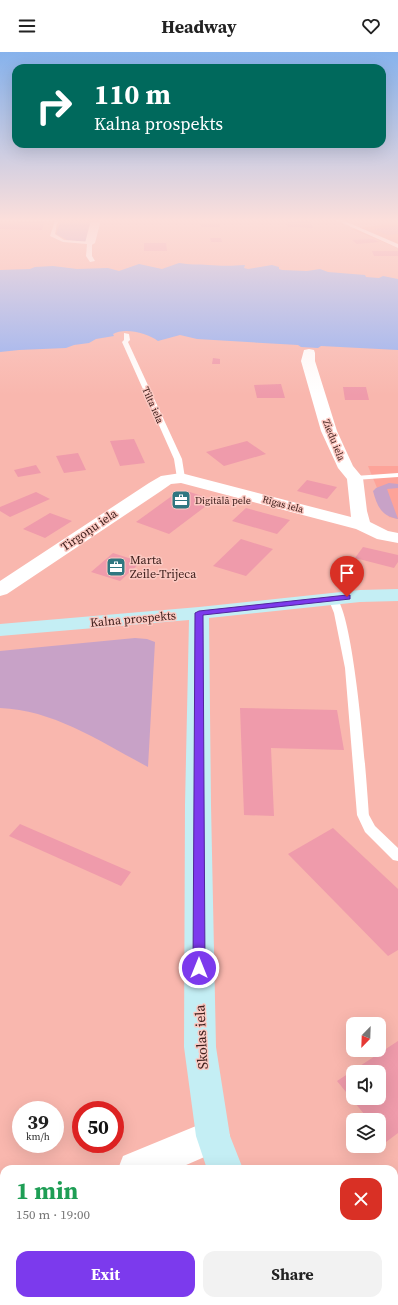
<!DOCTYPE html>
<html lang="en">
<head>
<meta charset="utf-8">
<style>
	body { margin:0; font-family:"Source Serif 4",serif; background:#f2f2f2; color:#222; height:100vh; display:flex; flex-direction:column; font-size:15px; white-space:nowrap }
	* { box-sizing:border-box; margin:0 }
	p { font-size:13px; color:#767676 }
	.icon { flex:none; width:22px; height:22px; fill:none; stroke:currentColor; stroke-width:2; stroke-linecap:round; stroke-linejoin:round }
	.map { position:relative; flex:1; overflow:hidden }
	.panel { position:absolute; left:0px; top:1113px; width:398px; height:140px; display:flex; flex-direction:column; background:#fff; border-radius:12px 12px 0 0; box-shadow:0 4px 16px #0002 }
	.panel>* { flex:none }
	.hud { position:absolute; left:12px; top:12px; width:374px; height:84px; border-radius:12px; box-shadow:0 4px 16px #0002; background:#00695c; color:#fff; overflow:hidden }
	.needle { width:26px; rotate:203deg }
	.controls { position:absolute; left:346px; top:965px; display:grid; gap:8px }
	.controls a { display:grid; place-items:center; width:40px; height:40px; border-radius:8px; background:#fff; box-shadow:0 4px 16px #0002; font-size:20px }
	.speed { position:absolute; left:12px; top:1049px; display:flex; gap:8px; font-size:20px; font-weight:700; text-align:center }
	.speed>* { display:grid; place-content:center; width:52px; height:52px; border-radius:50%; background:#fff; box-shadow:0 4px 16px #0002; line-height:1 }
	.speed small { font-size:10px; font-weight:400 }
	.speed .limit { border:6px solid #d22; background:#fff; color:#111 }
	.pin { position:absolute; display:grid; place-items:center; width:34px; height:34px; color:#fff; margin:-41px -17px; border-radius:50% 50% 50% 0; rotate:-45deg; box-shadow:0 0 4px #0007 }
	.pin .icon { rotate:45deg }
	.me { position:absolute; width:44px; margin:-22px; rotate:0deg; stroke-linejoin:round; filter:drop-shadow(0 0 3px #0008) }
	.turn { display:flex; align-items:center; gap:14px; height:84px; padding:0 16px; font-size:18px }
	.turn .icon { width:52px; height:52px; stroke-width:2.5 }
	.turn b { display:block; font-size:28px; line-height:34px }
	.round { display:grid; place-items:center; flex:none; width:42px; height:42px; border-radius:12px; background:#f2f2f2 }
	.head { display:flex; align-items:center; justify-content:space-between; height:68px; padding:0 16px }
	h1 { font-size:24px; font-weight:700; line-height:30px; color:#1e9e55 }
	.cta { display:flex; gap:8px; margin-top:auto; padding:8px 16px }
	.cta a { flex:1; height:46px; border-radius:12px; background:#7c3aed; color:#fff; font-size:16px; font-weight:700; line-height:46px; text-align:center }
	.cta a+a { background:#f2f2f2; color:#222 }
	header { display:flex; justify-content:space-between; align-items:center; height:52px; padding:0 16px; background:#fff; font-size:18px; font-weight:700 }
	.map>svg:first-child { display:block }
</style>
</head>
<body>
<header><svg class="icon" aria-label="menu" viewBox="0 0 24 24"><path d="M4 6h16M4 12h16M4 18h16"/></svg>Headway<svg class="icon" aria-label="heart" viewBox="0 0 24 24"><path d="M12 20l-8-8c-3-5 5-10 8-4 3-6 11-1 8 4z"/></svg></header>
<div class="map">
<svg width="398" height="1253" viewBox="0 0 398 1253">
	<rect width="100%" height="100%" fill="#f9b7ae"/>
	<!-- built -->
	<g fill="#fda399">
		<polygon points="398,171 398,196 351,177"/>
		<polygon points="368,414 398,414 398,467 389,465"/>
	</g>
	<!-- green -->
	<g fill="#c8a2c7">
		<polygon points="62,168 92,168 92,174 86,190 67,188 56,182 59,173"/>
		<path d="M 389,431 L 398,432 L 398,436 L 387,437 L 398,467 C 381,464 377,454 373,439 L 376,436 Z"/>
		<path d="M 135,586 L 147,587 L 155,590 L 148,715 C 101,690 54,658 0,656 L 0,599 Z"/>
	</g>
	<!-- water -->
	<path fill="#94aff2" d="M 179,211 C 190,213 198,212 208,213 C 221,214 232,214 245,213 L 244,216 L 248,217 L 272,213 L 279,215 L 279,217 L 282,218 L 307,219 L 320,217 L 328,220 L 365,223 L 366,225 L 379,226 L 383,224 L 398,227 L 398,298 L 321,294 L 318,296 L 301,295 L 298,293 L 197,287 L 180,283 L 158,289 C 148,281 124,275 113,282 L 114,284 L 96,287 L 89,291 L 74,293 L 66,296 L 19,298 L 0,300 L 0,218 L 30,217 L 35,215 L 53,214 L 77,217 L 108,216 L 119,219 L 139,212 L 162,217 Z"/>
	<!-- building -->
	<g fill="#ef9bab" fill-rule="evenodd">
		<polygon points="310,168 313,176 288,175 287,170"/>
		<polygon points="45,169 42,178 0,177 0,171"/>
		<polygon points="201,171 219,171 220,175 201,175"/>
		<polygon points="398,174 398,182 387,183 374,177"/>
		<polygon points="210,186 221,186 222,190 211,190"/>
		<polygon points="373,187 379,190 357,192 352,188"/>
		<polygon points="144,191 166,191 167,199 144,199"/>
		<polygon points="372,199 398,199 398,204 374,204"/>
		<polygon points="213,306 220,307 220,312 212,312"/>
		<polygon points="281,332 285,346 257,346 254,333"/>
		<polygon points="343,335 366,335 369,348 345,348"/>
		<polygon points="134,387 145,411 120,414 110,389"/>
		<polygon points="247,389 266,402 224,414 206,400"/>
		<polygon points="78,401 86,418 64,421 56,404"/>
		<polygon points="36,413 41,421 18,425 14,418"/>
		<polygon points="307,428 337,435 327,447 297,439"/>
		<polygon points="36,440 50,447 10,465 0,459 0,455"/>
		<polygon points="190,440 214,448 169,482 136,470 176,441"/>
		<polygon points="246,456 290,468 277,482 232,469"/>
		<polygon points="50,461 72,469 45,486 23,477"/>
		<polygon points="241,487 273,497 246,524 213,514"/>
		<polygon points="363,495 398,503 398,510 394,516 355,506"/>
		<polygon points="113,501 141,510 120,529 91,520"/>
		<polygon points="240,656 337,658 344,698 271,696 274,764 244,763"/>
		<polygon points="20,772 131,820 121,834 9,784"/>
		<polygon points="333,776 398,837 398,898 388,904 288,802"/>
		<path d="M 398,989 L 398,1081 L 386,1090 L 379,1081 L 379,1068 L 369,1068 L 337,1029 ZM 353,1020 L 379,1020 L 379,1046 L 353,1046 Z"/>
	</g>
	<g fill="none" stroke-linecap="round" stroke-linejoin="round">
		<!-- lane -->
		<g fill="#fff" fill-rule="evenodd">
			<polygon points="0,168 60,168 57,172 55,182 64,188 92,190 92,204 95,209 90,210 86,204 87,192 63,190 50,184 55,169 0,169"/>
			<polygon points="336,168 342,168 398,192 398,196"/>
			<polygon points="124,281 129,282 130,288 128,290 182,407 185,426 184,428 178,428 177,426 174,407 122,290 124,288"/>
			<polygon points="398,421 398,425 355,428 351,426 355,424"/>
			<path d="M 333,543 C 354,548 367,735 369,763 L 375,774 L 398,796 L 398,809 L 393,808 L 365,780 L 357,763 L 345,616 L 334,561 L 328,546 Z"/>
		</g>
		<!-- street -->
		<g fill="#fff" fill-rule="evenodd">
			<polygon points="91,168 101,168 95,191 90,194 85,191"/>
			<polygon points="309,297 314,298 315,301 315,309 337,379 353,414 363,426 367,459 370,470 388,479 398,481 398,491 377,487 356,477 181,431 171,432 161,439 7,542 0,544 0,529 149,431 161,424 181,421 351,465 347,427 338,416 321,379 301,309 304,298"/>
			<polygon points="213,1067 225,1072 230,1084 225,1096 177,1117 118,1117 123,1104"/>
			<polygon points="4,1162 4,1200 0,1202 0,1164"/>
		</g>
		<!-- secondary -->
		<g fill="#c4eef4" fill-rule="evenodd">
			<polygon points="398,537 398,549 360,550 209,566 211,753 216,995 230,1084 243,1117 207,1117 196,1084 184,995 185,753 189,568 0,584 0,572 199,555 360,538"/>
			<polygon points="260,1249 300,1249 302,1253 262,1253"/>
		</g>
	</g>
	<!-- sky -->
	<linearGradient id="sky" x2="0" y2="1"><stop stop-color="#86b2ec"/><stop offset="0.49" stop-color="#fcdfdb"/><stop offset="1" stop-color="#fcdfdb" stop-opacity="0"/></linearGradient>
	<rect width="398" height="343" fill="url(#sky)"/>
	<!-- route -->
	<polygon fill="#7c3aed" stroke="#51269a" points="347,543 350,543 350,547 203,563 205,916 203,920 199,921 195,920 193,916 195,561 199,559"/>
	<!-- icons -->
	<defs>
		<g id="office-square" transform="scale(1)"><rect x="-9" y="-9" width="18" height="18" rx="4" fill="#2f7781" stroke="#fcc9c2"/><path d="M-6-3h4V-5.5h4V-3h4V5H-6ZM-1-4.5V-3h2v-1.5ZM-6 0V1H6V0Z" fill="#fff"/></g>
	</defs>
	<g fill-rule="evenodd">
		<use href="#office-square" x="181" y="448"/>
		<use href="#office-square" x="116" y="515"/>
	</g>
	<g text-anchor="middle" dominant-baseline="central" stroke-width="3" stroke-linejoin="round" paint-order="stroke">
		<!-- far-street labels -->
		<g font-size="10" fill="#3f201d" stroke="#fcc9c2">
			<text transform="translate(153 353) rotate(66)">Tilta iela</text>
			<text transform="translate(334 388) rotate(68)">Ziedu iela</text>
			<text transform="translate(283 452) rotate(15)">Rīgas iela</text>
		</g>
		<!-- far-poi labels -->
		<g font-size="10" fill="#3f201d" stroke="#fcc9c2" text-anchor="start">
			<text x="195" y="448">Digitālā pele</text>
		</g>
		<!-- street labels -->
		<g font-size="12" fill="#3f201d" stroke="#fcc9c2">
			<text transform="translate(89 478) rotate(-34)">Tirgoņu iela</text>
			<text transform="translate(133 567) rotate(-5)">Kalna prospekts</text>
		</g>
		<!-- poi labels -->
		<g font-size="12" fill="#3f201d" stroke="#fcc9c2" text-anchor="start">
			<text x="130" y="508">Marta<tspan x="130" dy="14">Zeile-Trijeca</tspan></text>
		</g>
		<!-- near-street labels -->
		<g font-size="14" fill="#3f201d" stroke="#fcc9c2">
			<text transform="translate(201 985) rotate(-93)">Skolas iela</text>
		</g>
	</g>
</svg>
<div class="controls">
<a><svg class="needle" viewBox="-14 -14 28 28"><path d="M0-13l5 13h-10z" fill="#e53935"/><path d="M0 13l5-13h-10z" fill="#767676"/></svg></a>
<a><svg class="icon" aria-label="sound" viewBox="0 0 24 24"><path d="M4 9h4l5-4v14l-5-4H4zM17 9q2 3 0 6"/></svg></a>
<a><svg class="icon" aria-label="layers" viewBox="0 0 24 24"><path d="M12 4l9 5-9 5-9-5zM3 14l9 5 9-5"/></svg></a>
</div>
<div class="speed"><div>39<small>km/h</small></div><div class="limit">50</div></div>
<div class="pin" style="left:347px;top:545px;background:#d93025"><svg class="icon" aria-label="arrive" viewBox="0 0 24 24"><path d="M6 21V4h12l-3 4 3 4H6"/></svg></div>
<svg class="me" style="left:199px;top:916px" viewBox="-20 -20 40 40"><circle r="17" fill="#7c3aed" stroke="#fff" stroke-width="3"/><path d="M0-11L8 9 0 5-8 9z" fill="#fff"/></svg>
<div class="hud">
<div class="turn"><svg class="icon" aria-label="right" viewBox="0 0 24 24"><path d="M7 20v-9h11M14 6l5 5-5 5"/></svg><div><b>110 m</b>Kalna prospekts</div></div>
</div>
<section class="panel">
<div class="head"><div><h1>1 min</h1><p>150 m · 19:00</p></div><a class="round" style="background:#d93025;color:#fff"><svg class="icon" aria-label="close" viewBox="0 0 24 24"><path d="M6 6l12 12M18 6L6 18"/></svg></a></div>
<div class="cta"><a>Exit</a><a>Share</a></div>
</section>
</div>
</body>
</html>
